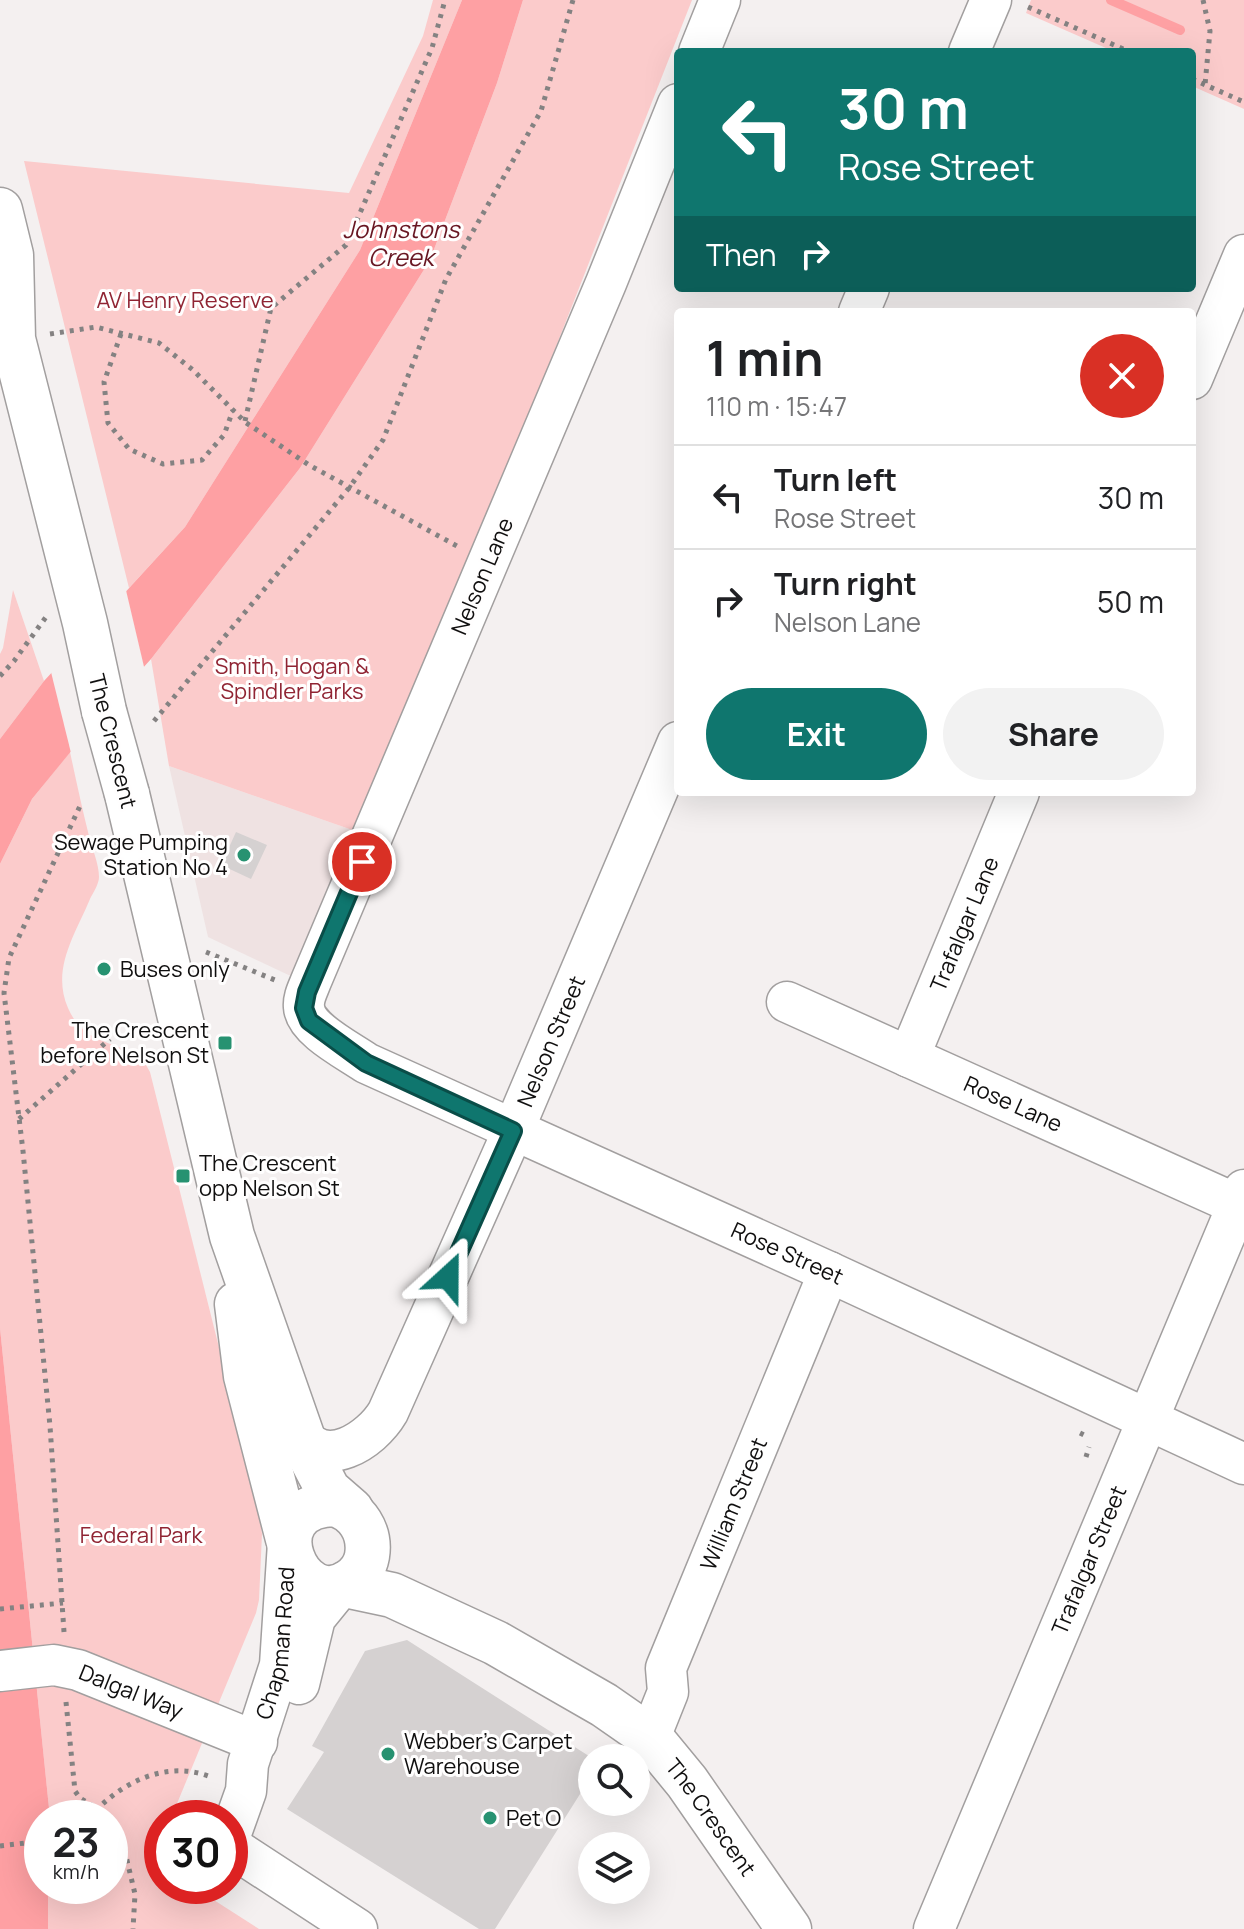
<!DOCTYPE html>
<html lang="en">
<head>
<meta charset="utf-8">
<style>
	body { margin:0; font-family:Manrope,sans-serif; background:#f2f2f2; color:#202124; height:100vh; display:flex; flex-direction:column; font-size:30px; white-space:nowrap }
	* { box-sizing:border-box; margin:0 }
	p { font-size:26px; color:#757577 }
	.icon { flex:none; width:44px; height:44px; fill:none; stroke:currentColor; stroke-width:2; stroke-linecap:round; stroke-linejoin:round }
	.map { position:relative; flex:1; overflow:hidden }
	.details { position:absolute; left:674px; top:308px; width:522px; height:488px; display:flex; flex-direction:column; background:#fff; border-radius:8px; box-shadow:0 8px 32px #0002 }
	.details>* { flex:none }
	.hud { position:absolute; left:674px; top:48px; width:522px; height:244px; border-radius:8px; box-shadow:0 8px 32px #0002; background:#0f766e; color:#fff; overflow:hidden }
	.tools { position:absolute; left:578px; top:1744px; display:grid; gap:16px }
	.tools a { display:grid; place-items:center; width:72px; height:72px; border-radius:50%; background:#fff; box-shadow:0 8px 32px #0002; font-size:40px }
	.speed { position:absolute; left:24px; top:1800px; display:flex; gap:16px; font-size:40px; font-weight:700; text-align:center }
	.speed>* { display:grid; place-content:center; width:104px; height:104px; border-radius:50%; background:#fff; box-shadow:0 8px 32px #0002; line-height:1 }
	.speed small { font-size:20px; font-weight:400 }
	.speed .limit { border:12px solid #d22; background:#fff; color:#111 }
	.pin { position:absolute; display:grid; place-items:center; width:68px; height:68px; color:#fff; margin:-34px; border:4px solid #fff; border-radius:50%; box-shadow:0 2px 8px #0007 }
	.me { position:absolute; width:88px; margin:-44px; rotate:24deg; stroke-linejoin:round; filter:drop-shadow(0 0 6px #0008) }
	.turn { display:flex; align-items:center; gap:28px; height:168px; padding:0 32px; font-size:36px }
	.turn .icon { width:104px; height:104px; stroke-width:2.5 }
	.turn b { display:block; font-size:56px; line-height:68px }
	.then { display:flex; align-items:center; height:76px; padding:0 32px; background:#0003; gap:16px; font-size:30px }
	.round { display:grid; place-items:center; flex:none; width:84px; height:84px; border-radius:42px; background:#f2f2f2 }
	.overview { display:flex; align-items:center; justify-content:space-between; height:136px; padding:0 32px }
	h1 { font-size:48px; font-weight:700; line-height:60px }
	.action { display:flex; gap:16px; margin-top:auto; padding:16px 32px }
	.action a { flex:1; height:92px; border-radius:48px; background:#0f766e; color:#fff; font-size:32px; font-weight:700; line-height:92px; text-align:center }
	.action a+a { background:#f2f2f2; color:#202124 }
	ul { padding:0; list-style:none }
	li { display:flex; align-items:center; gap:24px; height:104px; padding:0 32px; border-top:2px solid #e0e0e0 }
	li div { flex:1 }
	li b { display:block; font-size:30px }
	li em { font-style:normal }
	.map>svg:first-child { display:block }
</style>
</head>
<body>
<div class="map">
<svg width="1244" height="1929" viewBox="0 0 1244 1929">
	<rect width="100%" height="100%" fill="#f4f0f0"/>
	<!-- built -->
	<polygon fill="#efe2e2" points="169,766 358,832 297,979 208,937"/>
	<!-- green -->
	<g fill="#fbcbcb">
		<polygon points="433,0 462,0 360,250 185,527 129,588 24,161 349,193 423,36"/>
		<polygon points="523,0 692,0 428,673 358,832 169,766 151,659 300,468 430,260 497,83"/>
		<polygon points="1031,0 1244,0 1244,109 1192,86 1192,52 1115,52 1026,13"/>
		<polygon points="13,590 44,681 0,739 0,654 3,648"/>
		<path d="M 70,752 C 76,780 82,808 89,836 C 92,848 99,864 99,877 C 99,884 93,893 90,899 C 75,935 51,969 68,1008 C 87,1053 136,1038 150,1072 L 257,1499 L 262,1534 L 259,1600 L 256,1613 L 171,1818 L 162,1818 L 162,1886 L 192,1886 L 259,1929 L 48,1929 L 48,1886 L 110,1886 L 110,1818 L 50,1818 L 0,1328 L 0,864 L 32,799 Z"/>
	</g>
	<!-- water -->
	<g fill="#fea0a3">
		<polygon points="462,0 523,0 497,83 430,260 300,468 151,659 104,711 32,799 0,864 0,739 44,681 185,527 360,250"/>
		<polygon points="0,1328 50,1818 42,1818 42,1886 48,1886 48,1929 0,1929"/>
	</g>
	<!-- pier -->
	<polygon fill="#f4f0f0" points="125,586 145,671 72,757 50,668"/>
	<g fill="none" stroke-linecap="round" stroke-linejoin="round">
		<!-- stream -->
		<polyline stroke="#fea0a3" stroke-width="10" points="1111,0 1180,30"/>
	</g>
	<!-- building -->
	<g fill="#d5d1d1">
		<polygon points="236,832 267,845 251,879 221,865"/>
		<polygon points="407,1640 592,1758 592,1775 495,1929 479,1929 287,1809 324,1752 312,1746 365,1651"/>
	</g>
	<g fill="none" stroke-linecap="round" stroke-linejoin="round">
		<!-- minor casing -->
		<g stroke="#a29f9f" stroke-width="43">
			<g id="minor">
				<polyline points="699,52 720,0"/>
				<polyline points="969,52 991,0"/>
				<path id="s1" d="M 678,104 L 606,283 L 311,981 C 308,989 303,998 304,1007 C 305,1029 349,1051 366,1063 L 829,1272 L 1244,1464"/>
				<polyline points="859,312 869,288"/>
				<polyline points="1192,379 1244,255"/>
				<path id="s2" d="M 787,1002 L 1238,1205"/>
				<path id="s3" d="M 909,1057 L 1019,792"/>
				<path id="s4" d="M 300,1433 C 324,1471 371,1441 388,1412 L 513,1131 L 678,742"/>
				<path id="s5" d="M 0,1671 L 54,1665 L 78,1670 L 257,1742"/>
				<polyline points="299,1684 315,1618 341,1586"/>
				<path id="s6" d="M 650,1737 L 668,1692 L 666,1668 L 829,1272"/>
				<path id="s7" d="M 230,1836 L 246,1791 L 248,1764 L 280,1665 L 288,1543"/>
				<polyline points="230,1846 357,1929"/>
				<path id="s8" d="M 934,1929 L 1244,1190"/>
			</g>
		</g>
		<!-- major casing -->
		<g stroke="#a29f9f" stroke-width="47">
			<g id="major">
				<polyline points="0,210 11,255 13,339 85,623 104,711"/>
				<polyline points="127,794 232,1236 307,1450 328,1490 351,1510"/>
				<polyline points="237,1304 246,1376 288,1539"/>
				<path d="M 334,1504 C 357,1510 371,1532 367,1556 C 365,1567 359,1575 350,1581 C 299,1617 252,1507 334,1504 Z"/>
				<path id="s9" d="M 345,1585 L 392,1595 L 496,1643 L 604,1705 L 650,1737 L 687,1782 L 789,1929"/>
			</g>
		</g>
		<!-- path -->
		<g stroke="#848282" stroke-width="5" stroke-dasharray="4 6" stroke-linecap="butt">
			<polyline points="1203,0 1210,31 1205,85"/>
			<polyline points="1028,7 1130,52"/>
			<polyline points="1192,79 1244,102"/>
			<polyline points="50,334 96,327 159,343 193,370 245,422 309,465 457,546"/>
			<polyline points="121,334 104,382 108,423 129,449 163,464 202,460 224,435 233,410"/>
			<polyline points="245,421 271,308 346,245 432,48 445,0"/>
			<polyline points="0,676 14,661 46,617"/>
			<polyline points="154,721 349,488 383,440 446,279 541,111 573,0"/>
			<polyline points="206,952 275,980"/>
			<polyline points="19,1119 110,1039"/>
			<polyline points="1080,1433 1086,1436"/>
			<polyline points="1086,1457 1089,1447"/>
			<polyline points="0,1609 63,1603"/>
			<polyline points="64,1632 50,1426 23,1151 4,993 9,958 80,806"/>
			<polyline points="66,1702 75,1791 80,1798 109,1816 120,1831 135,1894 133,1929"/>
			<path d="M 89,1818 C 119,1783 166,1759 211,1777"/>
			<polyline points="0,1846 42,1841"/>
		</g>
		<!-- minor -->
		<use href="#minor" stroke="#fff" stroke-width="40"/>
		<!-- major -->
		<use href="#major" stroke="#fff" stroke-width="44"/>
		<!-- major-bridge casing -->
		<g stroke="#a29f9f" stroke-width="47" stroke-linecap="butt">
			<polyline id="major-bridge" points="104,711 127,794"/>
		</g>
		<!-- major-bridge -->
		<use href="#major-bridge" stroke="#fff" stroke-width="44"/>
	</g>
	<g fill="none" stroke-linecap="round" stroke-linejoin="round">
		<!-- route casing -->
		<g stroke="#0a4d48" stroke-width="20">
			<polyline id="route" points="362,862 307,992 304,1008 309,1021 366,1063 513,1131 448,1277"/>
		</g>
		<!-- route -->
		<use href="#route" stroke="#0f766e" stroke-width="14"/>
	</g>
	<!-- markers -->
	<g fill="#279271" stroke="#fffefe" stroke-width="3">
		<circle cx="244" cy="855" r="8"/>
		<circle cx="104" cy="969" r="8"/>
		<rect x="217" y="1035" width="16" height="16" rx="4"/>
		<rect x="175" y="1168" width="16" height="16" rx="4"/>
		<circle cx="388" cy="1754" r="8"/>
		<circle cx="490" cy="1818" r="8"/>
	</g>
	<g text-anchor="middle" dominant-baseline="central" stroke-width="6" stroke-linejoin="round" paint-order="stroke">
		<!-- park labels -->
		<g font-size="22" fill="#902433" stroke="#fffefe">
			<text x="185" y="300">AV Henry Reserve</text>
			<text x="292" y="666">Smith, Hogan &amp;<tspan x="292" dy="25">Spindler Parks</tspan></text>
			<text x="141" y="1535">Federal Park</text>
		</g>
		<!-- street labels -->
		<g font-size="22" fill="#100f0f" stroke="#fffefe">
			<text transform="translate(482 576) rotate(-67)">Nelson Lane</text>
			<text transform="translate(113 741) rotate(76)">The Crescent</text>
			<text stroke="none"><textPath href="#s3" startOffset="144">Trafalgar Lane</textPath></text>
			<text stroke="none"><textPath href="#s4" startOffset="514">Nelson Street</textPath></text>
			<text stroke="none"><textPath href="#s2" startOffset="248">Rose Lane</textPath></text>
			<text stroke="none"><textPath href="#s1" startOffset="1526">Rose Street</textPath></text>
			<text stroke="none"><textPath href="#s6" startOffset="250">William Street</textPath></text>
			<text stroke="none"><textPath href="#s8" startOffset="400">Trafalgar Street</textPath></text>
			<text stroke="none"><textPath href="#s7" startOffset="200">Chapman Road</textPath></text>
			<text stroke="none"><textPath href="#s5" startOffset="136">Dalgal Way</textPath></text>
			<text stroke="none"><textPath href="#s9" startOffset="444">The Crescent</textPath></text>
		</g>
		<!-- poi labels -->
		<g font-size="22" fill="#100f0f" stroke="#fffefe" text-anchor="start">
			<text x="228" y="842" text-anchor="end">Sewage Pumping<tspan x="228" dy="25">Station No 4</tspan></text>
			<text x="120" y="969">Buses only</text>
			<text x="209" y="1030" text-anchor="end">The Crescent<tspan x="209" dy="25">before Nelson St</tspan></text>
			<text x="199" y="1163">The Crescent<tspan x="199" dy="25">opp Nelson St</tspan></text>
			<text x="404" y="1741">Webber's Carpet<tspan x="404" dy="25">Warehouse</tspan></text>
			<text x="506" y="1818">Pet O</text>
		</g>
		<!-- water labels -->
		<g font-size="24" font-style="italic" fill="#681622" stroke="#fffefe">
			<text x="401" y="228">Johnstons<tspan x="401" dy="28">Creek</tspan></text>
		</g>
	</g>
</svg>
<div class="tools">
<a><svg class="icon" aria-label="search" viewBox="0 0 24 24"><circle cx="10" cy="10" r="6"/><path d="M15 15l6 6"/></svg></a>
<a><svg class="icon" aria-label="layers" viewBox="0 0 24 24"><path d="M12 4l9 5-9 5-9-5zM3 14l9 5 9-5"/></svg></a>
</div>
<div class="speed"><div>23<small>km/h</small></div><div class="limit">30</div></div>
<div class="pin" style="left:362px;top:862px;background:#d93025"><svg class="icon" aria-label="arrive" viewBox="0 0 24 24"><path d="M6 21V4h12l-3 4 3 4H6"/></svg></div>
<svg class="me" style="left:448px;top:1277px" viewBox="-20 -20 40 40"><path d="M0-17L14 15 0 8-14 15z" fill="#0f766e" stroke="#fff" stroke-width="4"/></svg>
<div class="hud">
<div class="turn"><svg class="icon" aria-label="left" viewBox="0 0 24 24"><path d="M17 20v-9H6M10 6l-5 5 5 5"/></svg><div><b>30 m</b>Rose Street</div></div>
<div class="then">Then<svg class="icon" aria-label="right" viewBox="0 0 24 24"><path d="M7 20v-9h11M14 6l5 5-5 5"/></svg></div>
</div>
<section class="details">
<div class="overview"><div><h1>1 min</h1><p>110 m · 15:47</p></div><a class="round" style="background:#d93025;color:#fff"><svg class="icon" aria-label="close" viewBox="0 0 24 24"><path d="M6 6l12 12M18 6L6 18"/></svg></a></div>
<ul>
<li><svg class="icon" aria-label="left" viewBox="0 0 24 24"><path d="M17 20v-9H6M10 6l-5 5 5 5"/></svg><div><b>Turn left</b><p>Rose Street</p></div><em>30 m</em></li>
<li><svg class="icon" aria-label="right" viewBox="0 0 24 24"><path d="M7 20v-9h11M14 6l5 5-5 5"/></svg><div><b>Turn right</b><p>Nelson Lane</p></div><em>50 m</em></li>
</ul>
<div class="action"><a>Exit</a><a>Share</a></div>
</section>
</div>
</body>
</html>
